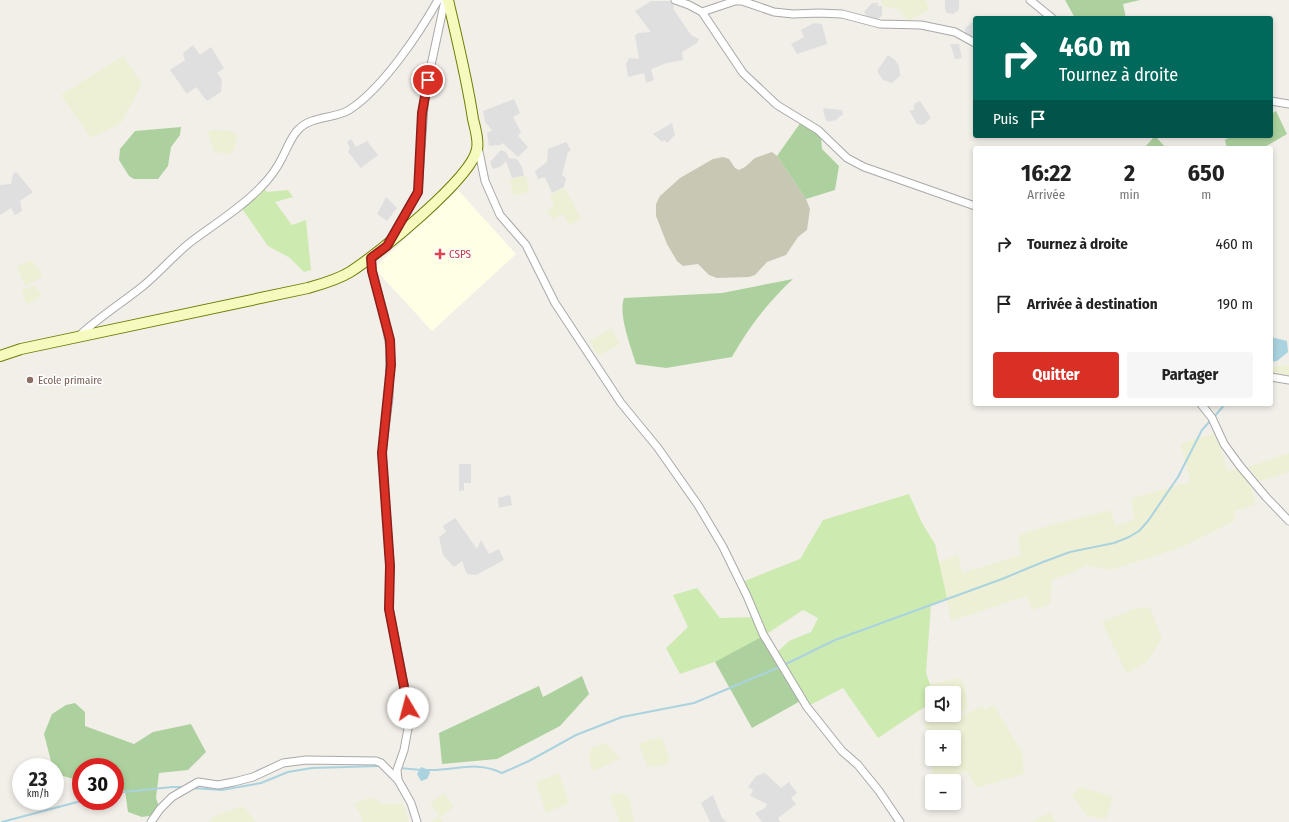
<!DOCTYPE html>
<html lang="fr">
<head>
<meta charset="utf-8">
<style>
	body { margin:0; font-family:"Fira Sans Condensed",sans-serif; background:#f6f6f6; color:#222; height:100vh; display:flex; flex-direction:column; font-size:15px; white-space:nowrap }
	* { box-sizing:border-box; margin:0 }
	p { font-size:13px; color:#767676 }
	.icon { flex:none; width:22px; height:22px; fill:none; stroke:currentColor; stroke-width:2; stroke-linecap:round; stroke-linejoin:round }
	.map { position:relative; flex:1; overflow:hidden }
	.side { position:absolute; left:973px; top:146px; width:300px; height:260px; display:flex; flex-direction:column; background:#fff; border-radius:4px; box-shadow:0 2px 6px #0003 }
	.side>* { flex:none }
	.top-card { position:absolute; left:973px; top:16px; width:300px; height:122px; border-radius:4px; box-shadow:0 2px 6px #0003; background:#00695c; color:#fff; overflow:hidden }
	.fabs { position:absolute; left:925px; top:686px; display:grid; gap:8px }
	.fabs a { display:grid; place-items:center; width:36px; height:36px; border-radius:4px; background:#fff; box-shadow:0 2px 6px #0003; font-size:20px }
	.speed { position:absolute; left:12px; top:758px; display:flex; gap:8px; font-size:20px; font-weight:700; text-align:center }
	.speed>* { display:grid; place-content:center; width:52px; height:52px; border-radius:50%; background:#fff; box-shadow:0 2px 6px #0003; line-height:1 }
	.speed small { font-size:10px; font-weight:400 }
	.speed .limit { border:6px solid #d22; background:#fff; color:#111 }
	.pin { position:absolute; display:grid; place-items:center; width:34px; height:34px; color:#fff; margin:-17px; border:2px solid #fff; border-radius:50%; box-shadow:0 1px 4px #0007 }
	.me { position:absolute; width:44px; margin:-22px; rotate:352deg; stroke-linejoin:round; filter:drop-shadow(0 0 3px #0008) }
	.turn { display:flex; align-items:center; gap:14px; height:84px; padding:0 20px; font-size:18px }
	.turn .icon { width:52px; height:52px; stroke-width:2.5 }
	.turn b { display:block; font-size:28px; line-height:34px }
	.then { display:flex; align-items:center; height:38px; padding:0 20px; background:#0003; gap:8px; font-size:15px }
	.eta { display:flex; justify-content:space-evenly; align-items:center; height:68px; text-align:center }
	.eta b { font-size:24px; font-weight:700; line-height:28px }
	.primary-button { display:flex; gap:8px; margin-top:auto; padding:8px 20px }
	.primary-button a { flex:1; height:46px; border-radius:4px; background:#d93025; color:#fff; font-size:16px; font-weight:700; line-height:46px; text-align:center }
	.primary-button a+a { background:#f6f6f6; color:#222 }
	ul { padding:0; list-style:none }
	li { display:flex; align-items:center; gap:12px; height:60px; padding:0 20px }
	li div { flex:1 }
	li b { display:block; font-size:15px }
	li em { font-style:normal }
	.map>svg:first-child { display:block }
</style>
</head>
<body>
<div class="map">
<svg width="1289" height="822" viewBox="0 0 1289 822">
	<rect width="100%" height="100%" fill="#f2efe9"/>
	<!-- residential -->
	<g fill="#e0dfdf">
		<polygon points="945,0 959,0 959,10 953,14 947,13 945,9"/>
		<polygon points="651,1 673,1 674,10 691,35 699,39 697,43 682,52 683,60 667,63 651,69 654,80 646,83 644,73 628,77 626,64 629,58 639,59 635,36 638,33 651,32 635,11"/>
		<polygon points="872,3 878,3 878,6 882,6 882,16 876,20 868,20 864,12"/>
		<polygon points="975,20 975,42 965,38 965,28"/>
		<polygon points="814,23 822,24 827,44 797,54 791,44 804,37 801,30"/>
		<polygon points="950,44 959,44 962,58 955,59"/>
		<polygon points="193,45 200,55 211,47 224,68 217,73 222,80 221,92 207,101 196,87 187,94 170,70 185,60 183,53"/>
		<polygon points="888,55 895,60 899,66 900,76 892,83 883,80 877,71"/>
		<polygon points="514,99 520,113 513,117 521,132 518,136 528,147 518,157 503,143 501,145 489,146 487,133 492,130 485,122 483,111"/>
		<polygon points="920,101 931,118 923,125 917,124 909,110 914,110 914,104"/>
		<polygon points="823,108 842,110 843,114 836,120 828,122 825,118"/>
		<polygon points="672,123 675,135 667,143 664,140 662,142 653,134"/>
		<polygon points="351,139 356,147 367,141 378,155 361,168 348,152 350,148 347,142"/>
		<polygon points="566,142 571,150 568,152 562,175 566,178 564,187 552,193 545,177 538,179 535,171 547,162 548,149"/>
		<polygon points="501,150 506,152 509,158 517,159 522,167 524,176 512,178 506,161 500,167 493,169 490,162"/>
		<polygon points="16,172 33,192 20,201 22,211 15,215 11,208 0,215 0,185 11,184 13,174"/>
		<polygon points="386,197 397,208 387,221 377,214"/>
		<polygon points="459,464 471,464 471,483 464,483 464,490 459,491"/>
		<polygon points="510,495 512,505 499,508 498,498"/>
		<polygon points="455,518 477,549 481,540 489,554 499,549 504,560 476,575 467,574 462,561 454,567 443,555 439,537 446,532 443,526"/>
		<polygon points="765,773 781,788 789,782 797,793 791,798 796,804 778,818 780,822 762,822 755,813 765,808 767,804 750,796 753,790 748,787 756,776"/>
		<polygon points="713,795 722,818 727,822 710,822 701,803"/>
	</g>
	<!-- education -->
	<polygon fill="#ffffe5" points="458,190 516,254 432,331 374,268"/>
	<!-- construction -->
	<polygon fill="#c7c7b4" points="772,152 777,156 806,199 810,209 807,230 798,237 786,255 767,262 755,275 749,277 717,278 709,275 698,264 683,266 677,261 667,244 656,216 656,204 660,196 680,178 713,159 723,157 729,159 735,168 739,170 745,167 755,158"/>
	<!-- farmland -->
	<g fill="#eef0d5" fill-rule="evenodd">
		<polygon points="882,0 925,0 930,9 908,21 898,9 882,6"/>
		<polygon points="123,56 142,84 121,123 91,138 61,95"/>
		<polygon points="213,130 230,131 238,136 233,152 228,154 214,152 208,132"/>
		<polygon points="526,175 529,192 513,196 510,179"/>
		<polygon points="564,187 581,218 570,225 563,214 553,220 547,211 554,206 550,195"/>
		<polygon points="32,260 43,276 25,286 17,266"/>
		<polygon points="34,285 42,296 27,304 21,291"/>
		<polygon points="611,328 620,344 598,356 590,341"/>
		<polygon points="1285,365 1289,366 1289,378 1271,375 1271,367"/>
		<polygon points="1217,432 1227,471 1238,469 1251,485 1255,505 1234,511 1234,521 1180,548 1110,570 1087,565 1070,574 1052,579 1050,604 1032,610 1026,596 951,621 939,562 958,555 962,573 1021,555 1018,535 1055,524 1111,510 1115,526 1134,520 1132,498 1190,482 1181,444"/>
		<polygon points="1289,453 1289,472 1260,481 1248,467"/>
		<polygon points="1150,607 1162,639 1146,663 1126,673 1102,622 1134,609"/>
		<polygon points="960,678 965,687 968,709 954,715 954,693 933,693 930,684"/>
		<path d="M 994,705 L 1022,753 L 1024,774 L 976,788 L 968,772 L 933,779 L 925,722 L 953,719 L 983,706 L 984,710 ZM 932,737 L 954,737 L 954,759 L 932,759 Z"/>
		<polygon points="662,738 670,761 665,765 647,767 639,744 651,739"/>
		<polygon points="606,743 620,759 593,771 589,760 591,748"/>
		<polygon points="559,773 569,803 546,813 536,782"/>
		<polygon points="1081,787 1113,797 1106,819 1087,816 1072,795"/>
		<polygon points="444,793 454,807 440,817 444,822 430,822 440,817 430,803"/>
		<polygon points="620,793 629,797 634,822 620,822 609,796"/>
		<polygon points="372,797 382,804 403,804 409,822 364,822 354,803"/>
		<polygon points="243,806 256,822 209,822 214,816"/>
		<polygon points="1050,812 1056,822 1032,822"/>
	</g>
	<!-- grass -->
	<g fill="#cdebb0">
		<polygon points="262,186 267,192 288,190 293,197 275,202 292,225 306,220 311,270 304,272 290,258 268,246 240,206"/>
		<polygon points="909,494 922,523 935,544 947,598 931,604 926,673 933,693 932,702 878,738 843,688 808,706 776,653 789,641 811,632 818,618 803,610 765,635 723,659 680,674 666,648 688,627 673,595 697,588 720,618 757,617 742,582 800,559 823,520"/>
	</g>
	<!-- forest -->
	<g fill="#add19e">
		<polygon points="1065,0 1140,0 1123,4 1126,18 1075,18"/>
		<polygon points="1276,111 1287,134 1263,148 1230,148 1226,145 1225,140 1231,136 1271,136 1271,114"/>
		<polygon points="801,122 815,131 821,138 822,149 839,166 835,190 806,199 777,156"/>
		<polygon points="181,127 180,135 171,147 168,166 158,179 134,179 129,176 119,160 120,149 135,131"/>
		<polygon points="1155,136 1166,148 1144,148"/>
		<path d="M 793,279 C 769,301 748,328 732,357 L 666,368 L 636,364 C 631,347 618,315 624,298 L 722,293 Z"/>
		<polygon points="765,635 804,699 752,728 715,662"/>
		<polygon points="582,676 589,694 560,726 497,759 442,764 439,733 539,686 543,697"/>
		<polygon points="75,703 85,712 85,726 134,744 153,732 191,724 206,752 188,770 159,773 156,798 160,809 156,815 142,817 128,812 125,791 115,786 115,767 81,767 81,781 63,776 52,765 44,734 52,714 66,705"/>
	</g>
	<!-- water -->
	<g fill="#aad3df">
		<polygon points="1271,337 1287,341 1288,352 1277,361 1271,362"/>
		<polygon points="421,767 429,770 430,773 427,779 421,781 417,774"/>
	</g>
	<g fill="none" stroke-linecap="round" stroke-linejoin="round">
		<!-- stream -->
		<g stroke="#aad3df" stroke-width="2">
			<polyline points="1214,417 1225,404"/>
			<polyline points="784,665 835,640 1002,579 1043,562 1070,552 1114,543 1129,537 1139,531 1148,521 1178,477 1202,430 1211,420"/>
			<polyline points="400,768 421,770"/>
			<path d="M 428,770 C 455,771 475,760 502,773 L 529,761 L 576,735 L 622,717 L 694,703 L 780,667"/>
			<polyline points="191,788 222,790 261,783 288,772 312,768 380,766"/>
			<polyline points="115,793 172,787 183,787"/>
			<polyline points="2,822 81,801"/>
		</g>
		<!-- street casing -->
		<g stroke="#a9a9a9" stroke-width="9">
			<g id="street">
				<polyline points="675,0 689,5 702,12 743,73 777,105 818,130 847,158 864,167 975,206"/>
				<polyline points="1030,0 1052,18"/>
				<polyline points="702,12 735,1 742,1 774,12 793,14 819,13 842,14 880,24 921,25 955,32 975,43"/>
				<polyline points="1271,101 1289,104"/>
				<polyline points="478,147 485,181 500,215 526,245 555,303 621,403 658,448 698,505 723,547 747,596 763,634 807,707 842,751 858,765 879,791 900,822"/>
				<polyline points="390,240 418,191 425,93 445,0"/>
				<polyline points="371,258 372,271 384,314 390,348 389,398 382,453 390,565 389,609 406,694 409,723 404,750 397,770 398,780 411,803 417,822"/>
				<path d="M 79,336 C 99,317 122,303 143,286 C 160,272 175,254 192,241 C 216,223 241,208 261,187 C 269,179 277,168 282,158 C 287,149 291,136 299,129 C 311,116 334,119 349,110 C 382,89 419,34 438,0"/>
				<polyline points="1271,377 1289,380"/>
				<polyline points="1201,404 1212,418 1224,444 1240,466 1266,497 1289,521"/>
				<polyline points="151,822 160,809 172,797 198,782 218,785 234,782 253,777 283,763 306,760 376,761 381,763 398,780"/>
			</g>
		</g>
		<!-- secondary casing -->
		<g stroke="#707d05" stroke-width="12">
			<path id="secondary" d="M 0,356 L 21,349 L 308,288 C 322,284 337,280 350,272 C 377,255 472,178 477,149 C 479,140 475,128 473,119 C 467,79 457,39 448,0"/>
		</g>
		<!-- street -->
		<use href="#street" stroke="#fff" stroke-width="7"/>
		<!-- secondary -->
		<use href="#secondary" stroke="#f7fabf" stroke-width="10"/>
	</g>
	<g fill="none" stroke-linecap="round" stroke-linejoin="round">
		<!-- route casing -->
		<g stroke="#8d1f18" stroke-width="10">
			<polyline id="route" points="408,708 389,609 390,566 382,453 391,365 390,340 372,271 371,258 387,246 418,192 422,113 428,80"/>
		</g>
		<!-- route -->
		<use href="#route" stroke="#d93025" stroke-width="7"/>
	</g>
	<!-- markers -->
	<path fill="#e0444e" stroke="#fff" stroke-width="1.5" d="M438 248h4v4h4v4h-4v4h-4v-4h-4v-4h4z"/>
	<circle fill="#8d6e63" stroke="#fff" stroke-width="1.5" cx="30" cy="380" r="4"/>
	<g text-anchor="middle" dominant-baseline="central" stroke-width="3" stroke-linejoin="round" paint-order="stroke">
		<!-- health labels -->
		<g font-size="11" fill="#be3a42" stroke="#fff" text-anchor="start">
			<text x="449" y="254">CSPS</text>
		</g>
		<!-- education labels -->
		<g font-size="11" fill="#785e54" stroke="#fff" text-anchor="start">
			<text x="38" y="380">Ecole primaire</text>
		</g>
	</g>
</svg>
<div class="fabs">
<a><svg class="icon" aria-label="sound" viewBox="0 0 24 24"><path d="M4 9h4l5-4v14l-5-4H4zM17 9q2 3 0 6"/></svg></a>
<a>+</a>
<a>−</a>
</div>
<div class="speed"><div>23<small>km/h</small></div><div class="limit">30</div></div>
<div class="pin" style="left:428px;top:80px;background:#d93025"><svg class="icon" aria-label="arrive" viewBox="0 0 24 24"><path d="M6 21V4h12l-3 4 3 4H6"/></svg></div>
<svg class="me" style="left:408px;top:708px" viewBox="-20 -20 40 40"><circle r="19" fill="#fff"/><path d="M0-13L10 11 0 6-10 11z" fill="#d93025"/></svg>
<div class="top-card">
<div class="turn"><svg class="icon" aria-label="right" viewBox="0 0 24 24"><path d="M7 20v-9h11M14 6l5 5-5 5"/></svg><div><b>460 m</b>Tournez à droite</div></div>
<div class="then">Puis<svg class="icon" aria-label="arrive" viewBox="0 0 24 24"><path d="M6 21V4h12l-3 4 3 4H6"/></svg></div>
</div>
<section class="side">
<div class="eta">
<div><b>16:22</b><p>Arrivée</p></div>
<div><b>2</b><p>min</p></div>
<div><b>650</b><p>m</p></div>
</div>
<ul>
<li><svg class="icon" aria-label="right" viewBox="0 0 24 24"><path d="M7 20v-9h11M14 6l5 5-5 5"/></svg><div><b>Tournez à droite</b></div><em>460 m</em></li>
<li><svg class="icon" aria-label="arrive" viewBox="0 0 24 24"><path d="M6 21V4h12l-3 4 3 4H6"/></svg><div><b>Arrivée à destination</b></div><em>190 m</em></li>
</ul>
<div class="primary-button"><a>Quitter</a><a>Partager</a></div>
</section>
</div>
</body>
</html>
